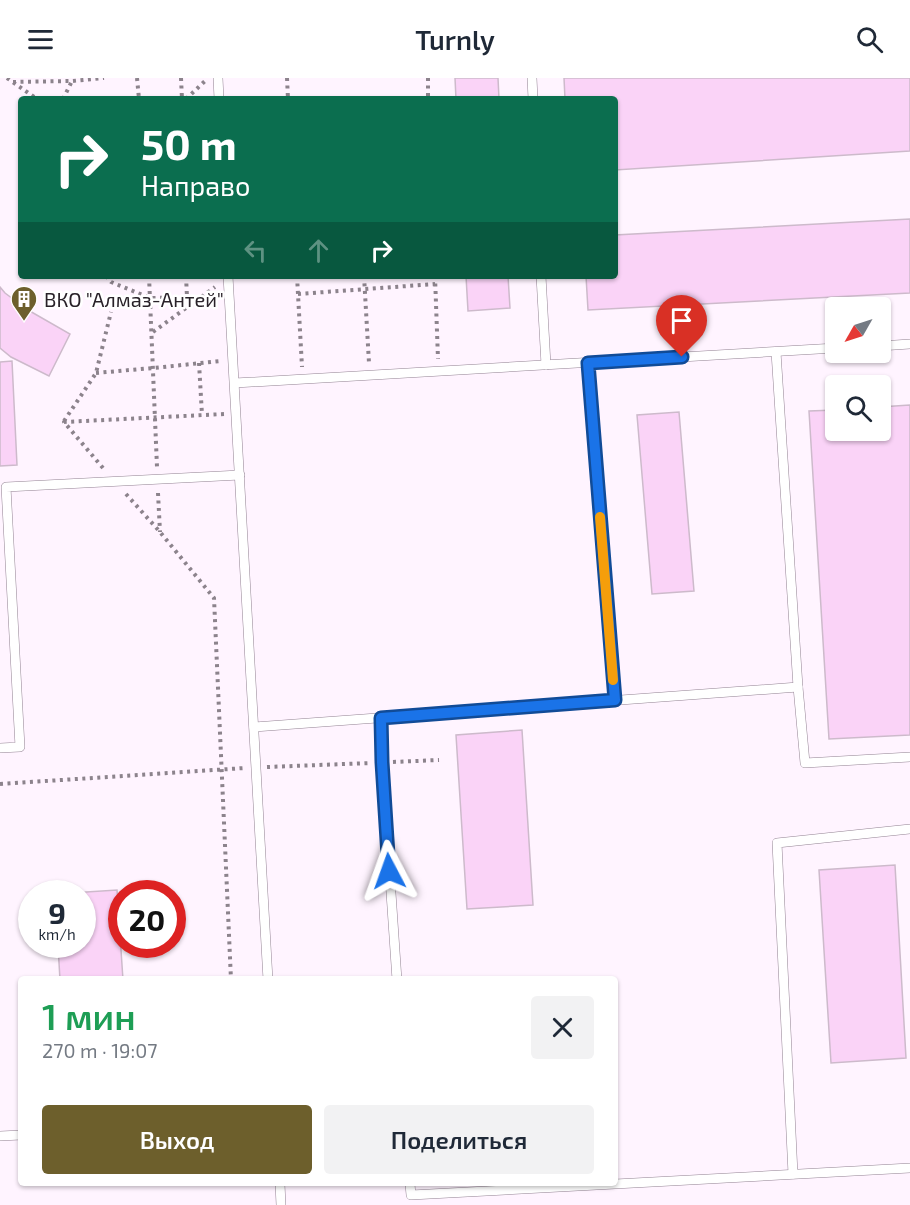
<!DOCTYPE html>
<html lang="ru">
<head>
<meta charset="utf-8">
<style>
	body { margin:0; font-family:"Exo 2",sans-serif; background:#f2f2f3; color:#1f2937; height:100vh; display:flex; flex-direction:column; font-size:22px; white-space:nowrap }
	* { box-sizing:border-box; margin:0 }
	p { font-size:20px; color:#747a83 }
	.icon { flex:none; width:33px; height:33px; fill:none; stroke:currentColor; stroke-width:2; stroke-linecap:round; stroke-linejoin:round }
	.map { position:relative; flex:1; overflow:hidden }
	.sheet { position:absolute; left:18px; top:898px; width:600px; height:210px; display:flex; flex-direction:column; background:#fff; border-radius:6px; box-shadow:0 2px 4px #0004 }
	.sheet>* { flex:none }
	.top-card { position:absolute; left:18px; top:18px; width:600px; height:183px; border-radius:6px; box-shadow:0 2px 4px #0004; background:#0b6e4f; color:#fff; overflow:hidden }
	.needle { width:39px; rotate:231deg }
	.controls { position:absolute; left:825px; top:219px; display:grid; gap:12px }
	.controls a { display:grid; place-items:center; width:66px; height:66px; border-radius:6px; background:#fff; box-shadow:0 2px 4px #0004; font-size:30px }
	.speed { position:absolute; left:18px; top:802px; display:flex; gap:12px; font-size:30px; font-weight:700; text-align:center }
	.speed>* { display:grid; place-content:center; width:78px; height:78px; border-radius:50%; background:#fff; box-shadow:0 2px 4px #0004; line-height:1 }
	.speed small { font-size:15px; font-weight:400 }
	.speed .limit { border:9px solid #d22; background:#fff; color:#111 }
	.pin { position:absolute; display:grid; place-items:center; width:51px; height:51px; color:#fff; margin:-62px -26px; border-radius:50% 50% 50% 0; rotate:-45deg; box-shadow:0 0 6px #0007 }
	.pin .icon { rotate:45deg }
	.me { position:absolute; width:66px; margin:-33px; rotate:356deg; stroke-linejoin:round; filter:drop-shadow(0 0 4px #0008) }
	.turn { display:flex; align-items:center; gap:21px; height:126px; padding:0 24px; font-size:27px }
	.turn .icon { width:78px; height:78px; stroke-width:2.5 }
	.turn b { display:block; font-size:42px; line-height:51px }
	.lanes { display:flex; align-items:center; height:57px; padding:0 24px; background:#0003; justify-content:center; gap:30px; direction:ltr }
	.lanes .off { opacity:.35 }
	.round { display:grid; place-items:center; flex:none; width:63px; height:63px; border-radius:6px; background:#f2f2f3 }
	.summary { display:flex; align-items:center; justify-content:space-between; height:102px; padding:0 24px }
	h1 { font-size:36px; font-weight:600; line-height:45px; color:#1e9e55 }
	.cta { display:flex; gap:12px; margin-top:auto; padding:12px 24px }
	.cta a { flex:1; height:69px; border-radius:6px; background:#6d5f2c; color:#fff; font-size:24px; font-weight:600; line-height:69px; text-align:center }
	.cta a+a { background:#f2f2f3; color:#1f2937 }
	header { display:flex; justify-content:space-between; align-items:center; height:78px; padding:0 24px; background:#fff; font-size:27px; font-weight:600 }
	.map>svg:first-child { display:block }
</style>
</head>
<body>
<header><svg class="icon" aria-label="menu" viewBox="0 0 24 24"><path d="M4 6h16M4 12h16M4 18h16"/></svg>Turnly<svg class="icon" aria-label="search" viewBox="0 0 24 24"><circle cx="10" cy="10" r="6"/><path d="M15 15l6 6"/></svg></header>
<div class="map">
<svg width="910" height="1127" viewBox="0 0 910 1127">
	<rect width="100%" height="100%" fill="#fff4ff"/>
	<!-- building -->
	<g fill="#fad3f7" stroke="#cdbacb" stroke-width="1.5">
		<polygon points="455,0 498,0 499,21 456,21"/>
		<polygon points="564,0 910,0 910,73 615,92 615,21 565,21"/>
		<polygon points="910,141 910,215 588,232 586,198 615,198 615,157"/>
		<polygon points="466,198 508,198 510,230 468,233"/>
		<polygon points="0,209 5,215 28,232 70,256 49,298 11,279 0,270"/>
		<polygon points="12,283 17,387 0,388 0,284"/>
		<polygon points="910,327 910,657 829,661 809,333 836,332 836,352 880,352 880,329"/>
		<polygon points="679,334 694,513 652,516 637,337"/>
		<polygon points="522,652 533,827 467,831 456,657"/>
		<polygon points="895,787 906,980 831,985 819,792"/>
		<polygon points="117,812 123,902 60,902 58,867 82,867 82,816 55,816"/>
	</g>
	<g fill="none" stroke-linecap="round" stroke-linejoin="round">
		<!-- lane casing -->
		<g stroke="#938393" stroke-width="10">
			<g id="lane">
				<polyline points="218,0 219,21"/>
				<polyline points="532,0 533,21"/>
				<polyline points="228,198 268,902"/>
				<polyline points="541,198 546,287"/>
				<polyline points="880,268 910,266"/>
				<polyline points="588,285 615,622"/>
				<polyline points="235,305 836,270"/>
				<polyline points="798,609 805,685 910,679"/>
				<polyline points="381,640 382,684 397,902"/>
				<polyline points="254,649 798,609 776,274"/>
				<polyline points="0,670 20,669 6,409 240,397"/>
				<polyline points="0,1058 21,1057"/>
				<polyline points="793,1096 777,765 910,751"/>
				<polyline points="280,1106 281,1127"/>
				<polyline points="410,1106 411,1117 910,1090"/>
			</g>
		</g>
		<!-- path -->
		<g stroke="#8c838c" stroke-width="4" stroke-dasharray="3 4.5" stroke-linecap="butt">
			<polyline points="7,0 37,21"/>
			<polyline points="137,0 139,21"/>
			<polyline points="181,0 182,21"/>
			<polyline points="287,0 288,21"/>
			<polyline points="428,0 428,21"/>
			<polyline points="13,4 72,3 104,0"/>
			<polyline points="63,21 72,3"/>
			<polyline points="186,21 205,3"/>
			<polyline points="106,198 111,204 150,220 201,219"/>
			<polyline points="149,198 157,389"/>
			<polyline points="186,198 187,219"/>
			<polyline points="297,198 302,289"/>
			<polyline points="364,198 369,285"/>
			<polyline points="435,198 438,281"/>
			<polyline points="298,216 435,206"/>
			<polyline points="153,254 215,209"/>
			<polyline points="199,285 202,337"/>
			<polyline points="96,295 153,290 221,283"/>
			<polyline points="64,343 96,295 111,234"/>
			<polyline points="103,390 64,344 224,336"/>
			<polyline points="158,415 160,454"/>
			<polyline points="126,416 160,454 214,520 231,902"/>
			<polyline points="393,684 439,682"/>
			<polyline points="267,689 371,685"/>
			<polyline points="0,706 245,690"/>
		</g>
		<!-- lane -->
		<use href="#lane" stroke="#fff" stroke-width="9"/>
	</g>
	<g fill="none" stroke-linecap="round" stroke-linejoin="round">
		<!-- route casing -->
		<g stroke="#114b97" stroke-width="15">
			<polyline id="route" points="389,793 382,684 381,640 615,622 588,285 682,279"/>
		</g>
		<!-- route -->
		<use href="#route" stroke="#1a73e8" stroke-width="10"/>
		<!-- slow -->
		<polyline stroke="#f59e0b" stroke-width="10" points="600,439 613,602"/>
	</g>
	<!-- icons -->
	<defs>
		<g id="building-pin" transform="scale(1.35)"><path d="M0 17L-7.5 6A9.5 9.5 0 1 1 7.5 6Z" fill="#6d5f2c" stroke="#fff"/><path d="M-4-6H4V6H1V3H-1V6H-4ZM-2.5-4.3h1.7v1.8h-1.7ZM.8-4.3h1.7v1.8H.8ZM-2.5-1h1.7V.8h-1.7ZM.8-1h1.7V.8H.8Z" fill="#fff"/></g>
	</defs>
	<g fill-rule="evenodd">
		<use href="#building-pin" x="24" y="221"/>
	</g>
	<g text-anchor="middle" dominant-baseline="central" stroke-width="5" stroke-linejoin="round" paint-order="stroke">
		<!-- poi labels -->
		<g font-size="20" fill="#292229" stroke="#fff" text-anchor="start">
			<text x="44" y="221">ВКО "Алмаз-Антей"</text>
		</g>
	</g>
</svg>
<div class="controls">
<a><svg class="needle" viewBox="-14 -14 28 28"><path d="M0-13l5 13h-10z" fill="#e53935"/><path d="M0 13l5-13h-10z" fill="#747a83"/></svg></a>
<a><svg class="icon" aria-label="search" viewBox="0 0 24 24"><circle cx="10" cy="10" r="6"/><path d="M15 15l6 6"/></svg></a>
</div>
<div class="speed"><div>9<small>km/h</small></div><div class="limit">20</div></div>
<div class="pin" style="left:682px;top:279px;background:#d93025"><svg class="icon" aria-label="arrive" viewBox="0 0 24 24"><path d="M6 21V4h12l-3 4 3 4H6"/></svg></div>
<svg class="me" style="left:389px;top:793px" viewBox="-20 -20 40 40"><path d="M0-17L14 15 0 8-14 15z" fill="#1a73e8" stroke="#fff" stroke-width="4"/></svg>
<div class="top-card">
<div class="turn"><svg class="icon" aria-label="right" viewBox="0 0 24 24"><path d="M7 20v-9h11M14 6l5 5-5 5"/></svg><div><b>50 m</b>Направо</div></div>
<div class="lanes"><svg class="icon off" aria-label="left" viewBox="0 0 24 24"><path d="M17 20v-9H6M10 6l-5 5 5 5"/></svg><svg class="icon off" aria-label="ahead" viewBox="0 0 24 24"><path d="M12 20V5M6 11l6-6 6 6"/></svg><svg class="icon" aria-label="right" viewBox="0 0 24 24"><path d="M7 20v-9h11M14 6l5 5-5 5"/></svg></div>
</div>
<section class="sheet">
<div class="summary"><div><h1>1 мин</h1><p>270 m · 19:07</p></div><a class="round"><svg class="icon" aria-label="close" viewBox="0 0 24 24"><path d="M6 6l12 12M18 6L6 18"/></svg></a></div>
<div class="cta"><a>Выход</a><a>Поделиться</a></div>
</section>
</div>
</body>
</html>
